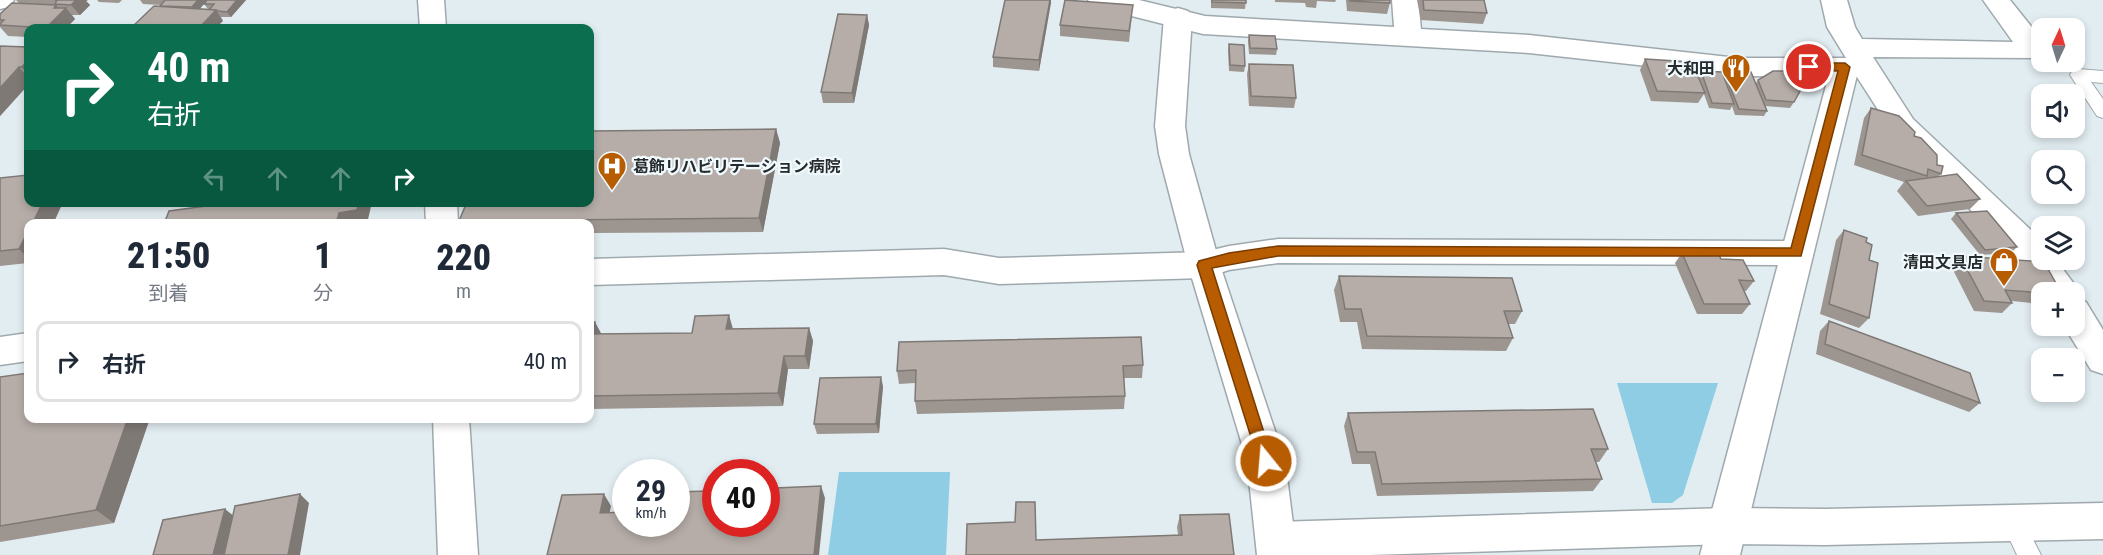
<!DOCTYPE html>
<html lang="ja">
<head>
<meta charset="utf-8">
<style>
	body { margin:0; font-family:"Roboto Condensed","Noto Sans JP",sans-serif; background:#f6f6f7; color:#1f2937; height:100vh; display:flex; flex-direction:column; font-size:22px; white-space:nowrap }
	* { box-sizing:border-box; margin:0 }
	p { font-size:20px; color:#747a83 }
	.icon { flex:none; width:33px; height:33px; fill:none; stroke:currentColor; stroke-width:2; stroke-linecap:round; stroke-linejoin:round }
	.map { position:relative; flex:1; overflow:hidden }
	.details { position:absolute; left:24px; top:219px; width:570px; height:204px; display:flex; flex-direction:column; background:#fff; border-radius:12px; box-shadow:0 3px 9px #0003 }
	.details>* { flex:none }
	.top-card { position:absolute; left:24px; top:24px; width:570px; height:183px; border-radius:12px; box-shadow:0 3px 9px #0003; background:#0b6e4f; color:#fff; overflow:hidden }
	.needle { width:39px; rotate:4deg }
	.controls { position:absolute; left:2031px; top:18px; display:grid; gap:12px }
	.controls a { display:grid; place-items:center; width:54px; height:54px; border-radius:12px; background:#fff; box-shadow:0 3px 9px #0003; font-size:30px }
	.speed { position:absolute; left:612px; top:459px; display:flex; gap:12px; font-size:30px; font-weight:700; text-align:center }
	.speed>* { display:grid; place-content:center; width:78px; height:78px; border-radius:50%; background:#fff; box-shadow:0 3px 9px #0003; line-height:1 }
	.speed small { font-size:15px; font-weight:400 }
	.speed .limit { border:9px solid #d22; background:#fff; color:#111 }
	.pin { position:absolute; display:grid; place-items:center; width:51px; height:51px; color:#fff; margin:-26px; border:3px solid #fff; border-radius:50%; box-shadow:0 2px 6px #0007 }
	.me { position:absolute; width:66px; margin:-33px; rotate:343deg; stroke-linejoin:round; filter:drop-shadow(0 0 4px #0008) }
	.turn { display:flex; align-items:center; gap:21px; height:126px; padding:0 24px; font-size:27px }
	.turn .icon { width:78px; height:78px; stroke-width:2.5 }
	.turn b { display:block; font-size:42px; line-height:51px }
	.lanes { display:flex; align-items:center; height:57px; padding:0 24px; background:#0003; justify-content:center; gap:30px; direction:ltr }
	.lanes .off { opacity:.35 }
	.eta { display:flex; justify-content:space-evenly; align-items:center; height:102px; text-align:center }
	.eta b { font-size:36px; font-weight:800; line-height:42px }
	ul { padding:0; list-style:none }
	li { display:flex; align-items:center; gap:18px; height:81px; margin:0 12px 9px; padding:0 12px; border:3px solid #e0e1e3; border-radius:12px }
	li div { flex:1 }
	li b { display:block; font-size:22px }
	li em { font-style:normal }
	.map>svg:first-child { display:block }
</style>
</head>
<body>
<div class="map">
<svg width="2103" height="555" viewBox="0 0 2103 555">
	<rect width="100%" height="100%" fill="#e2edf1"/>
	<!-- green -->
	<g fill="#8ecde4">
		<polygon points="1617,383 1718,383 1683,495 1672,503 1652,503"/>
		<polygon points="839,472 950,472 946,555 828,555"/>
	</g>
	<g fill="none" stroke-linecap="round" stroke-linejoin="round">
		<!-- service casing -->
		<g stroke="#9fa9ad" stroke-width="2">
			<g id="service">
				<polygon points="2078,69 2103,71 2103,83 2091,82 2103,99 2103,118 2097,116 2070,75 2072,71"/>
				<polygon points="2013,513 2021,516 2041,555 2017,555 2002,523 2005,516"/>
			</g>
		</g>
		<!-- minor casing -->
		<g stroke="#9fa9ad" stroke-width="3">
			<g id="minor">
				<polygon points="418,0 444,0 446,28 420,28"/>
				<polygon points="1088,0 1139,0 1205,16 1394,27 1392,0 1418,0 1421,29 1529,35 1738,58 1846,58 1827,27 1821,0 1847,0 1855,27 1862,39 2013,42 1983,0 2010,0 2042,40 2042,58 1873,57 1913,119 2032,231 2042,242 2042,260 2056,260 2080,292 2076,299 2086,302 2103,330 2103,374 2091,370 2064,326 2074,326 2074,292 2044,292 2010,249 1893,133 1857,77 1738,76 1529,53 1203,34 1092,6"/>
				<polygon points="425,202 457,202 458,224 426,224"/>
				<polygon points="1278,239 1797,241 1808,244 1813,253 1808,262 1797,265 1278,263 1229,270 1204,278 999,284 944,275 590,285 590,259 944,249 999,258 1204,252 1229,246"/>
				<polygon points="28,333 28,361 0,365 0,337"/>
				<polygon points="2103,503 2103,539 1825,545 1727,544 1369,555 1268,555 1262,553 1256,540 1262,527 1276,522 1727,508 1825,509"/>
			</g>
		</g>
		<!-- tertiary casing -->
		<g stroke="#9fa9ad" stroke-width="3">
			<g id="tertiary">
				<polygon points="0,0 14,0 9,7 0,9"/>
				<polygon points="1178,8 1188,11 1192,17 1185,126 1189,154 1220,265 1285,461 1297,555 1257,555 1247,461 1188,265 1159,154 1155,126 1164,17 1168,11"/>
				<polygon points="1845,58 1855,60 1859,67 1740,555 1700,555 1831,67 1835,60"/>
				<polygon points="433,418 469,418 478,555 438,555"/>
			</g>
		</g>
		<!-- service -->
		<use href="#service" fill="#fff" fill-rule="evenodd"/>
		<!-- minor -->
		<use href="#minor" fill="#fff" fill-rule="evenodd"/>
		<!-- tertiary -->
		<use href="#tertiary" fill="#fff" fill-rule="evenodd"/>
	</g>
	<!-- wall -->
	<g fill="#9d9590" fill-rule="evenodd">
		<polygon points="16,0 88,0 86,1 90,5 80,15 72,15 75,19 66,28 28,28 28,37 8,36 0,27 0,14 19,3"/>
		<polygon points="97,0 122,0 119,3 99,2"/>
		<path d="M 140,0 L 246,0 L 231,17 L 221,17 L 223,21 L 160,6 L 161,5 L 143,4 ZM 204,4 L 208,9 L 200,9 Z"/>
		<polygon points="1051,0 1039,71 993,67 993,57"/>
		<polygon points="1211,0 1246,0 1245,9 1211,8"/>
		<polygon points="1275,0 1336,0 1335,2 1317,1 1316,8 1306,7 1305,3 1275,2"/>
		<polygon points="1346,0 1390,0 1390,3 1387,14 1347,11"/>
		<polygon points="1417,0 1484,0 1487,13 1483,24 1421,20"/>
		<polygon points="867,15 869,25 854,103 823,103 821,92"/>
		<polygon points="1132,15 1129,42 1060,36 1060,25"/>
		<polygon points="1249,35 1277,49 1276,55 1249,54 1248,41"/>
		<polygon points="1229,44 1245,66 1244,72 1229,71 1228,50"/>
		<polygon points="0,46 28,47 28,85 0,116"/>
		<polygon points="1645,59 1698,76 1701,71 1722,73 1723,70 1756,83 1758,80 1794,102 1790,108 1765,106 1767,111 1764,116 1735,115 1732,106 1730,110 1709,108 1704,94 1698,103 1651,101 1640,70"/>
		<polygon points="1249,64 1296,98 1294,108 1249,106 1247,74"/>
		<polygon points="1871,108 1937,165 1941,174 1939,176 1980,199 1970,209 1918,216 1897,191 1904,182 1854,165 1864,118"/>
		<polygon points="776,129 780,143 763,232 590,233 590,224 461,224 459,221"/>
		<polygon points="0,178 63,202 53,224 28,224 28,263 0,266"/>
		<polygon points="1956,213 2017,247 2011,253 1980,255 1951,219"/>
		<polygon points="1844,230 1866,242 1869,260 1869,318 1859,328 1820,314 1836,240"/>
		<polygon points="1682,253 1721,259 1754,281 1746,291 1744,291 1750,304 1742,314 1697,314 1675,263"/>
		<polygon points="1960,256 2042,292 2042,304 2012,301 2012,303 2002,313 1974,311 1951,266"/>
		<polygon points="1339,276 1522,311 1515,324 1508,324 1513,338 1506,351 1362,349 1357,322 1340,322 1334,290"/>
		<polygon points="1829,321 1980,403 1969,412 1816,354 1820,331"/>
		<polygon points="590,322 601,334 692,333 733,329 809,328 813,341 809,369 788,369 783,406 590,409"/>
		<polygon points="1143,365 1142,378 1124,378 1125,396 1124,409 917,414 915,401 915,383 899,384 897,371"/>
		<polygon points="0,377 28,418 150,418 114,523 0,542"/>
		<polygon points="883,386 879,433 817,434 814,424"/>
		<polygon points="1348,413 1608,449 1599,462 1596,462 1602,479 1593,491 1377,496 1370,464 1352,464 1344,426"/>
		<polygon points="1180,515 1234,555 966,555 1036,540 1178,535 1177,527"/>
	</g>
	<!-- shaded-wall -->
	<g fill="#7f7976">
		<polygon points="76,0 88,0 86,1 90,5 80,15 71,5"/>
		<polygon points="198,0 207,0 196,13 192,7"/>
		<polygon points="237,0 246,0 231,17 227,12"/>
		<polygon points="1050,0 1051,0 1051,3 1039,71 1039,60"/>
		<polygon points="56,5 62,12 66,8 75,19 66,28 46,28 54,8"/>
		<polygon points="216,10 223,21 216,28 199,28"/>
		<polygon points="867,15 869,25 854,103 852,93"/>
		<polygon points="28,60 28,75 22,67"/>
		<polygon points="19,67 28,78 28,85 0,116 0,88"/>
		<polygon points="776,129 780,143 763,232 759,218"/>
		<polygon points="43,202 63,202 53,224 32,224"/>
		<polygon points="359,202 372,202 367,224 336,224 339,213"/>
		<polygon points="28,231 28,258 19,249"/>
		<polygon points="729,315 733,329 726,329"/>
		<polygon points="595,322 602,335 592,334"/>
		<polygon points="809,328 813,341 809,369 805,356"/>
		<polygon points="784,356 788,369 783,406 778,393"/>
		<polygon points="881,377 883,386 879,433 876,424"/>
		<polygon points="128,418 150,418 114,523 96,510"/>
		<polygon points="821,486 825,498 819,555 814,555"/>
		<polygon points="708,491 714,503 711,520 706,508"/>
		<polygon points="300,494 309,503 300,555 288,555"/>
		<polygon points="604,494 611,506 607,525 600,513"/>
		<polygon points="225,509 235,517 226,555 213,555"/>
	</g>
	<!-- building -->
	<g fill="#b6ada8" stroke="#7f7976" stroke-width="1.5">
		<polygon points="55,0 76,0 71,5 55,4 57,0"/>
		<polygon points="165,0 198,0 192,7 160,6"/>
		<polygon points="207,0 237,0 227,12 209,10 214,4 204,4"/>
		<polygon points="1005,0 1050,0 1039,60 993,57"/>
		<polygon points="1065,0 1133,5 1129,31 1060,25"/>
		<polygon points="1212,0 1246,0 1246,3 1212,2"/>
		<polygon points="1350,0 1390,0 1390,3 1350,1"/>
		<polygon points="1423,0 1484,0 1487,13 1424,10"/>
		<polygon points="12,3 56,5 54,8 66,8 46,28 0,25 0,24 4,20 0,20 0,14"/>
		<polygon points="154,6 216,10 199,28 131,28"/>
		<polygon points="838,14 867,15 852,93 821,92"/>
		<polygon points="1249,35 1275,36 1277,49 1250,48"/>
		<polygon points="1229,44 1244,45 1245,66 1230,65"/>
		<polygon points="0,46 28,47 28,60 22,67 19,67 0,88"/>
		<polygon points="1645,59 1692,62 1705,93 1657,91"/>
		<polygon points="1249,64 1293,65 1296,98 1251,96"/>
		<polygon points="1723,70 1751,72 1767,111 1739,109"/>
		<polygon points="1701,71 1722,72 1734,104 1712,103"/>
		<polygon points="1773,71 1791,71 1806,80 1794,102 1766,100 1758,80"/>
		<polygon points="1871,108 1899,116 1915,132 1914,136 1921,138 1937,155 1937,165 1943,166 1941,174 1928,169 1927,176 1862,155"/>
		<polygon points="776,129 759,218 459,221 467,202 590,202 590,131"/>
		<polygon points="1957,174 1980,199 1927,206 1906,181"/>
		<polygon points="28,175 28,202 43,202 32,224 28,224 28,231 19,249 0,251 0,178"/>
		<polygon points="236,202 359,202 357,210 339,213 336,224 164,224 169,211"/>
		<polygon points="1987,211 2017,247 1985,250 1956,213"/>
		<polygon points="1844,230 1867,238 1866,242 1872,245 1869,260 1878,263 1869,318 1829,304"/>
		<polygon points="1682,253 1718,253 1721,259 1743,260 1754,281 1739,280 1750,304 1704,304"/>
		<polygon points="1960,256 2044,262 2061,292 2042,293 2005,290 2012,303 1984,301"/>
		<polygon points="1339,276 1512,278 1522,311 1504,311 1513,338 1367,336 1361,309 1345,309"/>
		<polygon points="729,315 726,329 809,328 805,356 784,356 778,393 590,396 590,322 595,322 592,334 692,333 695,316"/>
		<polygon points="1829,321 1970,373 1980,403 1825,344"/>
		<polygon points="1141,337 1143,365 1123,366 1125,396 915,401 916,370 897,371 899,342"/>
		<polygon points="28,373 28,418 128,418 96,510 0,526 0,377"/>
		<polygon points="881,377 876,424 814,424 820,378"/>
		<polygon points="1593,409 1608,449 1591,449 1602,479 1382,484 1375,452 1357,452 1348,413"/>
		<polygon points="821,486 814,555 547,555 562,495 604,494 600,513 626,512 626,524 676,524 676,492 708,491 706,508 716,508 716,524 766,524 766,507 772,507 775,488"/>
		<polygon points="300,494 288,555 224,555 235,506"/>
		<polygon points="1016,502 1035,502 1036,540 1182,535 1180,515 1229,514 1234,555 966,555 967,524 1015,522"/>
		<polygon points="225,509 213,555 153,555 163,520"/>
	</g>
	<!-- route -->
	<polygon fill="#b85c02" stroke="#783c01" stroke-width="1.5" points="1809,63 1845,63 1850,67 1801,256 1278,256 1212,268 1273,461 1271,466 1266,468 1260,466 1197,265 1199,261 1229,253 1278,246 1791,248 1838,71 1805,70 1803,67"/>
	<!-- icons -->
	<defs>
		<g id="restaurant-pin" transform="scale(1.5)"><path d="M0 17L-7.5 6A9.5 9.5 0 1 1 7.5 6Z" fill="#b85c02" stroke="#f0fafe"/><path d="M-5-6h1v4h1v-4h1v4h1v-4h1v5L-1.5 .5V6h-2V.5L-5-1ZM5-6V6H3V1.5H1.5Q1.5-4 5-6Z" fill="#fff"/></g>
		<g id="hospital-pin" transform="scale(1.5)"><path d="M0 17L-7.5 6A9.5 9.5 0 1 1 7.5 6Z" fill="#b85c02" stroke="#f0fafe"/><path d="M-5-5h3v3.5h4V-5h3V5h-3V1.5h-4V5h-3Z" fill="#fff"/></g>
		<g id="shop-pin" transform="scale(1.5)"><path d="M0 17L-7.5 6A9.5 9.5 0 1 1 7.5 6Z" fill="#b85c02" stroke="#f0fafe"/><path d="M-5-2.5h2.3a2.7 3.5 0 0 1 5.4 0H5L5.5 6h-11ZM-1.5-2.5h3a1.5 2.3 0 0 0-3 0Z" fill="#fff"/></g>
	</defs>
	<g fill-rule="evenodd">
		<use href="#restaurant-pin" x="1736" y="68"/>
		<use href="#hospital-pin" x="612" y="166"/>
		<use href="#shop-pin" x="2004" y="262"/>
	</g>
	<g text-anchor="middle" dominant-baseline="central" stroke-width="4.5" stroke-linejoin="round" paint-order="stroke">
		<!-- poi labels -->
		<g font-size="16" font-weight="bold" fill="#262a2b" stroke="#f0fafe" text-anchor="end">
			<text x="1715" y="68">大和田</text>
			<text x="633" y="166" text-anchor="start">葛飾リハビリテーション病院</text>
			<text x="1983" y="262">清田文具店</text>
		</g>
	</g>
</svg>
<div class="controls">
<a><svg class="needle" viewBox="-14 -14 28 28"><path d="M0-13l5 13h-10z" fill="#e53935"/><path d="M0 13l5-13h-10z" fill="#747a83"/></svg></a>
<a><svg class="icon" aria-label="sound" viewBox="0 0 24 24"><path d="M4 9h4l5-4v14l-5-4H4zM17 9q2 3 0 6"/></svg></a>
<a><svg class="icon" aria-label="search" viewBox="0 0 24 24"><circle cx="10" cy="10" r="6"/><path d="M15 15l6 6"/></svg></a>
<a><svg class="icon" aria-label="layers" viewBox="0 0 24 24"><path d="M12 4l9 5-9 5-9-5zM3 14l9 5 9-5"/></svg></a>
<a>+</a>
<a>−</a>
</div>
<div class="speed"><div>29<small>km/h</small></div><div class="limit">40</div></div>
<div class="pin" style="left:1809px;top:67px;background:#d93025"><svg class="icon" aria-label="arrive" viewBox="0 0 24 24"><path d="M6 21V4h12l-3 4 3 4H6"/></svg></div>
<svg class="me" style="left:1266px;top:461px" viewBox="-20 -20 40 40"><circle r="17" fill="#b85c02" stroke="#fff" stroke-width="3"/><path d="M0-11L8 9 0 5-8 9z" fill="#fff"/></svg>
<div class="top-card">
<div class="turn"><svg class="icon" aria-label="right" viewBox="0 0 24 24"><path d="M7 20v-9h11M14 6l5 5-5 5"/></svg><div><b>40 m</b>右折</div></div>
<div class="lanes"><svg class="icon off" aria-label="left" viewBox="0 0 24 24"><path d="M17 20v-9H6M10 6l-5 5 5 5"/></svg><svg class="icon off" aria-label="ahead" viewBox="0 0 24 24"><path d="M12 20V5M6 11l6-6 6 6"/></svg><svg class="icon off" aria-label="ahead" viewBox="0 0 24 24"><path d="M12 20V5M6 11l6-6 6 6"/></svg><svg class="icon" aria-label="right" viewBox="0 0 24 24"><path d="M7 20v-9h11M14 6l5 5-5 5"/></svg></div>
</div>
<section class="details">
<div class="eta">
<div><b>21:50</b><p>到着</p></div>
<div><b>1</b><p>分</p></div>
<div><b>220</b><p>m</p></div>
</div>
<ul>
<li><svg class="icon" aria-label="right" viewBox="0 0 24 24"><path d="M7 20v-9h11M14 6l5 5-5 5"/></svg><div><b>右折</b></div><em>40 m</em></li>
</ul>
</section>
</div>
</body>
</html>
